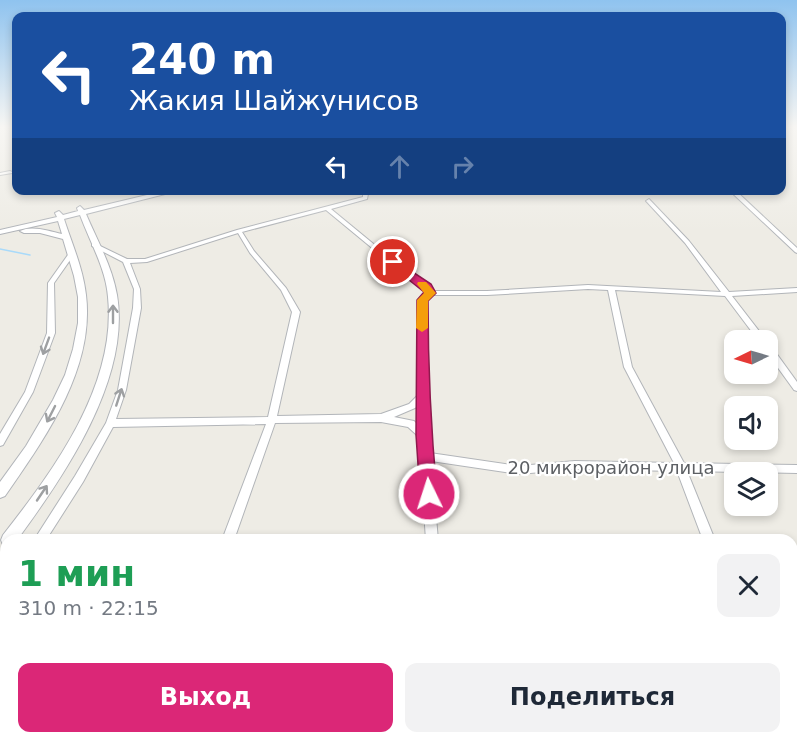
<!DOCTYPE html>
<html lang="ru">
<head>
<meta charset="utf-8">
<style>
	body { margin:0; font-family:"DejaVu Sans",sans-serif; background:#f2f2f3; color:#1f2937; height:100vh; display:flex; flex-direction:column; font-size:22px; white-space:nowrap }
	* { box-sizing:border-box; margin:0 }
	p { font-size:20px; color:#747a83 }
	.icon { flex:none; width:33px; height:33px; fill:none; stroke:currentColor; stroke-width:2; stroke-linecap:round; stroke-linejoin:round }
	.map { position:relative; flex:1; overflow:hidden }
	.side { position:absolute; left:0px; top:534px; width:798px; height:210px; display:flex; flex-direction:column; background:#fff; border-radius:18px 18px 0 0; box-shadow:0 3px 9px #0003 }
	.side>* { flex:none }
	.guide { position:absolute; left:12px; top:12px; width:774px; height:183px; border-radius:12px; box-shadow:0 3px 9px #0003; background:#1a4fa0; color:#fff; overflow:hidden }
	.needle { width:39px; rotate:265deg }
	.fabs { position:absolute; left:724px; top:330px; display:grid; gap:12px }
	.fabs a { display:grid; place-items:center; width:54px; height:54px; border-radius:12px; background:#fff; box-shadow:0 3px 9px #0003; font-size:30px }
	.pin { position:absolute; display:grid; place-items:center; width:51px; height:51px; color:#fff; margin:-26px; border:3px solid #fff; border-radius:50%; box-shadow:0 2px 6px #0007 }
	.me { position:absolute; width:66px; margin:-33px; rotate:356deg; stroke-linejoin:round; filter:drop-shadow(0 0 4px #0008) }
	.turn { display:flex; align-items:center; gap:21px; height:126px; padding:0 18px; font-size:27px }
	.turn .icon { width:78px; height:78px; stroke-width:2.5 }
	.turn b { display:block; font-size:42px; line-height:51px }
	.lanes { display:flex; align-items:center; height:57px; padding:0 18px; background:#0003; justify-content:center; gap:30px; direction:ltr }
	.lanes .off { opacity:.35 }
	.round { display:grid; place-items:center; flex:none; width:63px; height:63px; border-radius:12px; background:#f2f2f3 }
	.head { display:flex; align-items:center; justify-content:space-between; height:102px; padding:0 18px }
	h1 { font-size:36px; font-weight:600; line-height:45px; color:#1e9e55 }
	.button { display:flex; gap:12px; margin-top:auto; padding:12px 18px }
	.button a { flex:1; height:69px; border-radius:12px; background:#db2777; color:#fff; font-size:24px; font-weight:600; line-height:69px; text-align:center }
	.button a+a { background:#f2f2f3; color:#1f2937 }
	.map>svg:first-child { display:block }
</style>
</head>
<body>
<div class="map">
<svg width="797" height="744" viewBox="0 0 797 744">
	<rect width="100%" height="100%" fill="#eeece5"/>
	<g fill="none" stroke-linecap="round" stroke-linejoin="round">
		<!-- stream -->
		<polyline stroke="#a9dafa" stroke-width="1.5" points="0,249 30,255"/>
		<!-- street casing -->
		<g stroke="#b2b5b9" stroke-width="2">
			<g id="street">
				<polygon points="10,171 12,172 12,173 0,175 0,173"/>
				<path d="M 359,190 L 364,190 L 368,194 L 367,199 L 331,209 L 410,274 L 429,286 L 432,291 L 487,291 L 588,285 L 721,292 L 685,243 L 647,202 L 646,201 L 649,199 L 689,241 L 729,292 L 797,288 L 797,292 L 732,296 L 766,340 L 758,340 L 725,296 L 615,290 L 632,367 L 684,463 L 797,465 L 797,473 L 687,471 L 715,540 L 703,540 L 677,471 L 575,469 L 519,474 L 431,461 L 438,540 L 426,540 L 419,437 L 408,427 L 381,422 L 275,423 L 234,540 L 222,540 L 266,424 L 113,427 L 83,482 L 46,540 L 34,540 L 75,476 L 106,423 L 118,390 L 133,308 L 134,289 L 123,262 L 92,246 L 92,244 L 96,244 L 127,259 L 145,259 L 237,230 L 363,197 L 363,195 ZM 326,210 L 406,276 L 424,288 L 426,293 L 418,300 L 419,394 L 409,404 L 381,414 L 277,416 L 300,312 L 286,288 L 254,251 L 242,232 ZM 238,233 L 250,253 L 281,290 L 292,312 L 268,417 L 116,419 L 126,390 L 141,308 L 140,289 L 130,263 L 147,262 ZM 588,289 L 608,290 L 624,367 L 674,463 L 575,461 L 519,466 L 430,453 L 426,301 L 432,295 L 487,295 ZM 419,405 L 419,426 L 414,421 L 394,417 L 415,408 Z"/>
				<polygon points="729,190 735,190 797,248 797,253 795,252"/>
				<polygon points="72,251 75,253 54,283 55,333 33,392 3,445 0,446 0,434 25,392 47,333 48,283 70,252"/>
				<polygon points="768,345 771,346 797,382 797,391 794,390 768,354"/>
				<polygon points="6,581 6,597 0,601 0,585"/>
				<polygon points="792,674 797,677 797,686 792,689"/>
				<polygon points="792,706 797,708 797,730 792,728"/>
				<polygon points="119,738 135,738 133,744 117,744"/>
				<rect x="409" y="738" width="14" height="6"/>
				<polygon points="452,738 469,738 466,744 450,744"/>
				<polygon points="502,738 523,738 526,744 505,744"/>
				<polygon points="723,738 742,738 739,744 720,744"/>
			</g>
		</g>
		<!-- secondary casing -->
		<g stroke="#b1b4b9" stroke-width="2">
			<path id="secondary" d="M 168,190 L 181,190 L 86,214 C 97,240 112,266 117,295 C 131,379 64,476 17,540 L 6,540 L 6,546 L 3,545 L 1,540 L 3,535 C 54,470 117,385 108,297 C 106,269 90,242 80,215 L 64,219 C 72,244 83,268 86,295 C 95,369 45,438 5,496 L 0,498 L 0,482 L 26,446 L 53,400 L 65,375 L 73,349 L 78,323 L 78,297 L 74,276 L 63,239 L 40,233 L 24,233 L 20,231 C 32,225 49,231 62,234 L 58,221 L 0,234 L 0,230 L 57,217 L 55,213 L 59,211 L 63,215 L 78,211 L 77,208 L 80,206 L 84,210 Z"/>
		</g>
		<!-- street -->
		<use href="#street" fill="#fff" fill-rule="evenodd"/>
		<!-- secondary -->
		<use href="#secondary" fill="#fff" fill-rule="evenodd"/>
	</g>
	<!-- one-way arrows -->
	<defs><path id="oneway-shaft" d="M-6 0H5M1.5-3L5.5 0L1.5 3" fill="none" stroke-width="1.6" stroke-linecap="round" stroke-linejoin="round" transform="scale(1.5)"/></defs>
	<g stroke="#9ea0a2">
		<use href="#oneway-shaft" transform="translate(113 314) rotate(-90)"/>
		<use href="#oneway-shaft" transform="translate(46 346) rotate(110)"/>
		<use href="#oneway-shaft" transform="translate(119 397) rotate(-72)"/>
		<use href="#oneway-shaft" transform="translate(51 414) rotate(117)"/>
		<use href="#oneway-shaft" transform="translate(42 493) rotate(-56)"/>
	</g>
	<!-- sky -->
	<linearGradient id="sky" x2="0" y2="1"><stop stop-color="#8fc3ef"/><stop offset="0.55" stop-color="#f7f6f3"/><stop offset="1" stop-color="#f7f6f3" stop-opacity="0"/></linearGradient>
	<rect width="797" height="231" fill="url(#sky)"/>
	<!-- route -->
	<path fill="#db2777" stroke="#8e194d" stroke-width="1.5" d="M 393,259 L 431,284 L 436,293 L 428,301 C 428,366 431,430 437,494 L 435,499 L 429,502 L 423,499 L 420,494 L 416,435 L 417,300 L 424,292 L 389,264 L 387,262 Z"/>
	<!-- slow -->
	<polygon fill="#f59e0b" points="418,282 426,282 436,293 428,301 428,328 422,332 416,328 417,300 424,293 417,284"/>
	<g text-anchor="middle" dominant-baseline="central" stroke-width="4.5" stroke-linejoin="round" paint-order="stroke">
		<!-- street labels -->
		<g font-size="18" fill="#5d6064" stroke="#fff">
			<text x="611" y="467">20 микрорайон улица</text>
		</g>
	</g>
</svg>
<div class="fabs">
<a><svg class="needle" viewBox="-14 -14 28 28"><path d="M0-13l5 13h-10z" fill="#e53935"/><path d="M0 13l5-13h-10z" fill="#747a83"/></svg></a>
<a><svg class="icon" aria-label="sound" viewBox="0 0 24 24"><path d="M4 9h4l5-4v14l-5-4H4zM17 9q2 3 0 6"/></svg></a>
<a><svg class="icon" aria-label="layers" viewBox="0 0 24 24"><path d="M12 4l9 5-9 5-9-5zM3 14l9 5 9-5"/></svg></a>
</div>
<div class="pin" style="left:393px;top:262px;background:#d93025"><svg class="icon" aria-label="arrive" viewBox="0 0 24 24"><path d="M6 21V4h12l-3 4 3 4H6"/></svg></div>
<svg class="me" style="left:429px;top:494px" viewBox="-20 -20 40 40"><circle r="17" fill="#db2777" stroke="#fff" stroke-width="3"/><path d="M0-11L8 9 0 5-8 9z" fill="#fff"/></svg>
<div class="guide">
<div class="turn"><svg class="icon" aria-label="left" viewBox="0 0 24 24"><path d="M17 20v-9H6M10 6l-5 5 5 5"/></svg><div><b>240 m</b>Жакия Шайжунисов</div></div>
<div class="lanes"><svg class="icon" aria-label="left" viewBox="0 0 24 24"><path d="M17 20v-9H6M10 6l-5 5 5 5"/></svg><svg class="icon off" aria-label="ahead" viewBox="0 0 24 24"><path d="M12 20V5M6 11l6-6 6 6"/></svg><svg class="icon off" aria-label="right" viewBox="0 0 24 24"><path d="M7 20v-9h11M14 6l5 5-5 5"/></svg></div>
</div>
<section class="side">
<div class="head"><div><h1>1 мин</h1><p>310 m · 22:15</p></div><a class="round"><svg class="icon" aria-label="close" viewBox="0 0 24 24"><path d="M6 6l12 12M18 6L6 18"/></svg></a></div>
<div class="button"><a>Выход</a><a>Поделиться</a></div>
</section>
</div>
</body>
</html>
